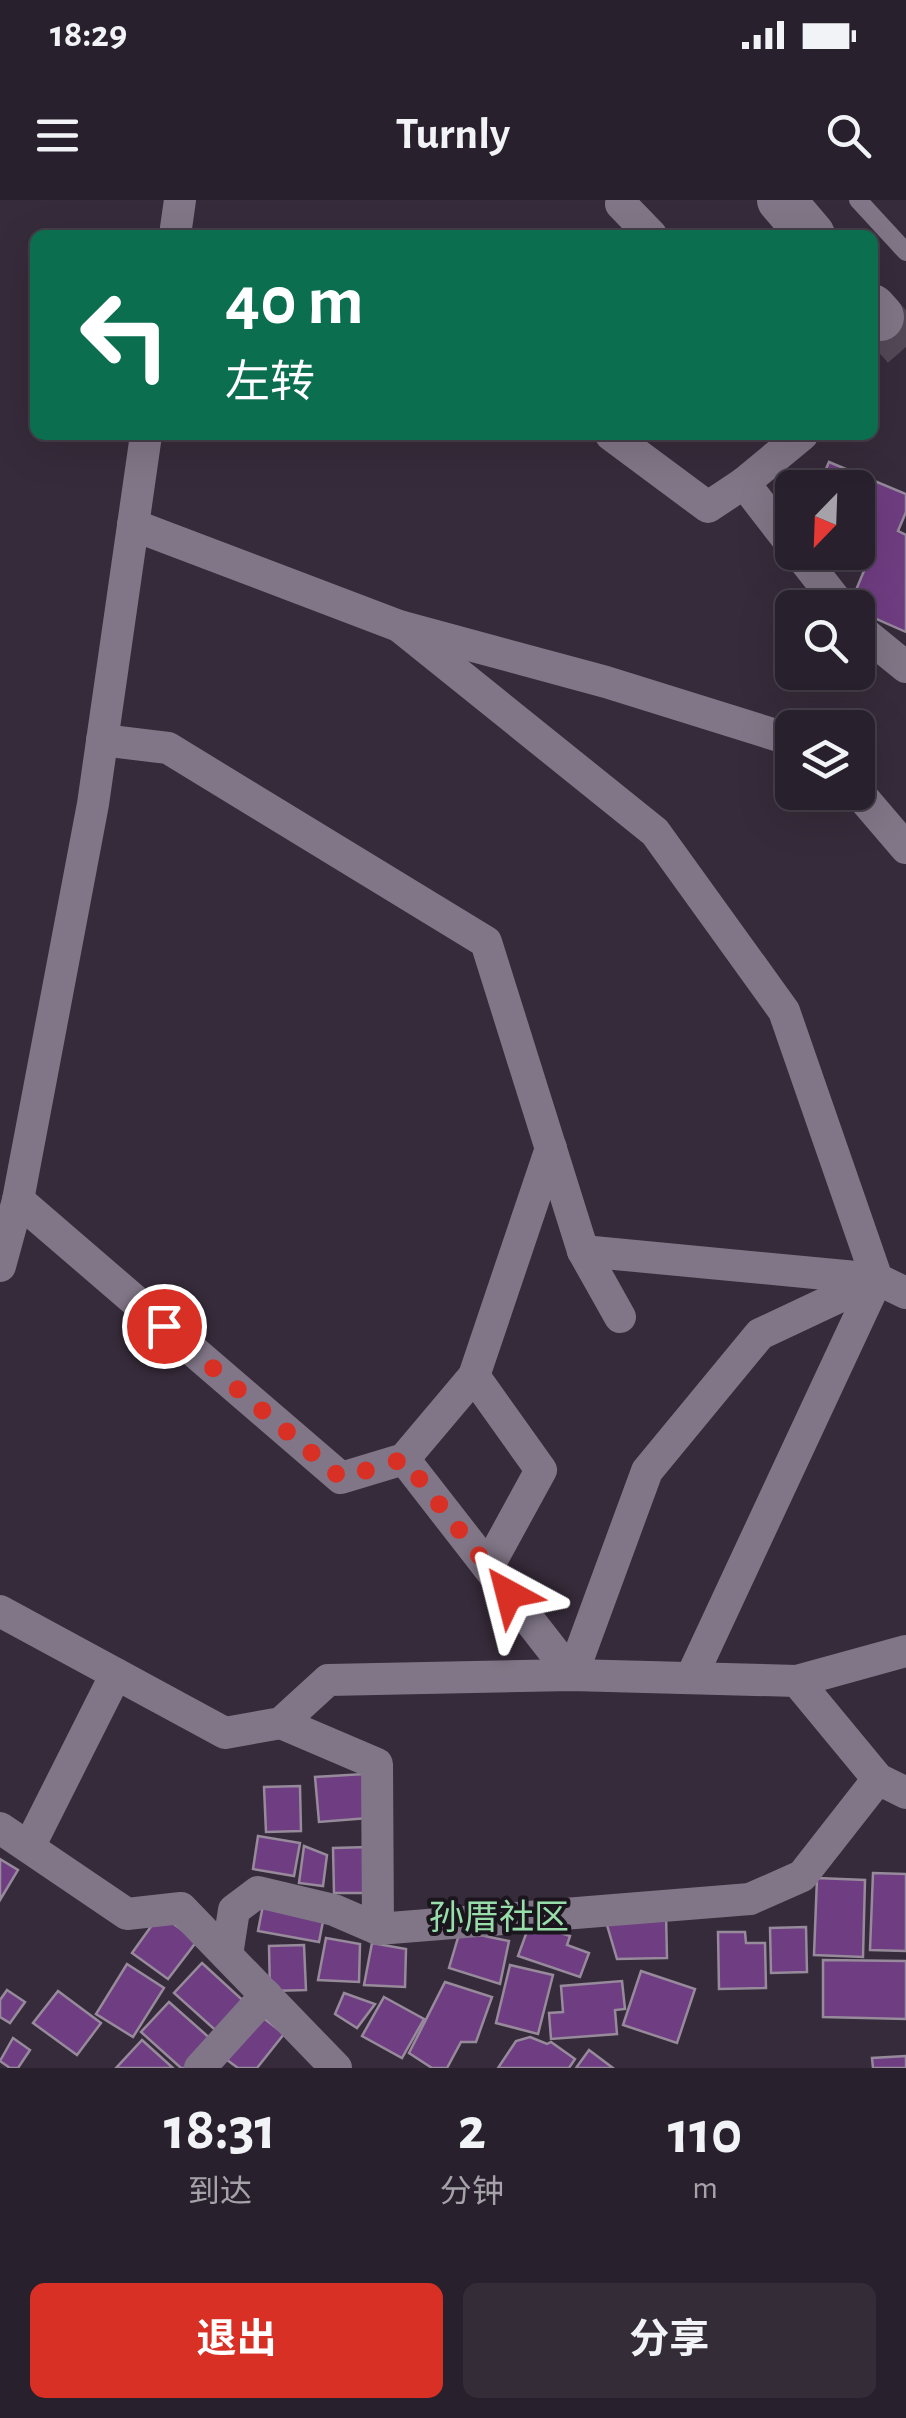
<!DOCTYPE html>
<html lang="zh">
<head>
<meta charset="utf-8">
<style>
	body { margin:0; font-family:"Alegreya Sans","Noto Sans SC",sans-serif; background:#342d38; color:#f1f3f6; height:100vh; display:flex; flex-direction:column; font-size:38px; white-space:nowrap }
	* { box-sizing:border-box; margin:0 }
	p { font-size:32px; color:#a5a3a9 }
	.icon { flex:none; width:55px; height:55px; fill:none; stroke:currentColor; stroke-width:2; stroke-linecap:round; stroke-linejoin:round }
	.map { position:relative; height:1868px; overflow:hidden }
	.side { display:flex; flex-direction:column; background:#28202c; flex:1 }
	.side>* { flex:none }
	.top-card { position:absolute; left:30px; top:30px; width:848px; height:210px; border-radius:15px; box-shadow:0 10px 40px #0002,0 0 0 2px #443e48; background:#0b6e4f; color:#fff; overflow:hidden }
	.needle { width:65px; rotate:203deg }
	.buttons { position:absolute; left:775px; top:270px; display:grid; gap:20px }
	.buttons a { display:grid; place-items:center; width:100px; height:100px; border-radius:15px; background:#28202c; box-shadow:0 10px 40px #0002,0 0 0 2px #443e48; font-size:50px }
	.pin { position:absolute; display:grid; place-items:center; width:85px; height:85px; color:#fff; margin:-42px; border:5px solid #fff; border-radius:50%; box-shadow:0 2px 10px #0007 }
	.me { position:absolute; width:110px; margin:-55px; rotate:322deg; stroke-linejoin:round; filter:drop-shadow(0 0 8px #0008) }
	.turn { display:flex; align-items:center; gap:35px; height:210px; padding:0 30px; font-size:45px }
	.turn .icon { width:130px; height:130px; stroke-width:2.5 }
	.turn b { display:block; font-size:70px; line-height:85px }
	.eta { display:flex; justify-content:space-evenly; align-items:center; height:170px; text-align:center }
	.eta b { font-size:60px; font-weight:700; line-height:70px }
	.button { display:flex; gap:20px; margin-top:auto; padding:20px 30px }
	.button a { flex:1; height:115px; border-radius:15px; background:#d93025; color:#fff; font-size:40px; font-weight:700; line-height:115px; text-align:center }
	.button a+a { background:#342d38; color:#f1f3f6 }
	.status { display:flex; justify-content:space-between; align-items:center; height:70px; padding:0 50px; background:#28202c; direction:ltr }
	.status svg { height:28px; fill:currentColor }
	header { display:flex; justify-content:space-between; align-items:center; height:130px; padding:0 30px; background:#28202c; font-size:45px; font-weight:700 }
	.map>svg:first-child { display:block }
</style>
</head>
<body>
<div class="status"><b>18:29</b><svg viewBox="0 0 49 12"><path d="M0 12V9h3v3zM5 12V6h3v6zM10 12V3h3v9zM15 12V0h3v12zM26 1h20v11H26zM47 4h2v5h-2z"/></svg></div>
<header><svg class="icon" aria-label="menu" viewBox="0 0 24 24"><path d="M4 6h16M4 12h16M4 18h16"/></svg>Turnly<svg class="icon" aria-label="search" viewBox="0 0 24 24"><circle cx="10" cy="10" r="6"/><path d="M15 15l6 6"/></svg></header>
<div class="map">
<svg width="906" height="1868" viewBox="0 0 906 1868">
	<rect width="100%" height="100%" fill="#362b3a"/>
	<!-- building -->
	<g fill="#6f3d82" stroke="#968a9b" stroke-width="2.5">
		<polygon points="829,262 906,294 906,312 898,331 906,335 906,432 858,411 858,408 849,407 866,366 847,360 850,352 858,352 861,328 858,326 858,288 818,288"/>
		<polygon points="364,1574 368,1618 319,1622 315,1577"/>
		<polygon points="300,1586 301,1631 266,1632 264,1587"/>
		<polygon points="258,1636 300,1643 294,1676 253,1669"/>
		<polygon points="304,1646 327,1655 323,1686 299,1683"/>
		<polygon points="369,1647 370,1693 334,1693 333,1648"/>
		<polygon points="0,1659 18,1670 0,1700"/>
		<polygon points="873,1673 906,1674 906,1751 870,1750"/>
		<polygon points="817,1678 865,1680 863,1757 814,1755"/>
		<polygon points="264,1700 325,1711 319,1742 258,1731"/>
		<polygon points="160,1714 197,1741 168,1779 132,1753"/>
		<polygon points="666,1714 667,1758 617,1759 604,1715"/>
		<polygon points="530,1723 570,1736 567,1745 589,1753 580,1777 518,1756"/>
		<polygon points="806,1727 807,1772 771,1773 770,1728"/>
		<polygon points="460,1731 509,1741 500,1784 449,1768"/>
		<polygon points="718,1732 745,1732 746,1743 765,1743 766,1788 719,1789"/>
		<polygon points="326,1738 360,1744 359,1782 318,1780"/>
		<polygon points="372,1743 406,1749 405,1787 364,1785"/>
		<polygon points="304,1745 306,1790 270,1791 269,1746"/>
		<polygon points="823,1760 906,1761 906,1819 823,1817"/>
		<polygon points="202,1763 249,1806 222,1836 174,1793"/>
		<polygon points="127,1764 164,1788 133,1837 96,1814"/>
		<polygon points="510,1765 553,1775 538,1834 496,1823"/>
		<polygon points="641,1771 695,1789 677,1843 623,1825"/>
		<polygon points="622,1781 625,1809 615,1810 617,1834 551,1839 549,1813 563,1812 561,1786"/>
		<polygon points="445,1782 492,1797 476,1842 461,1842 447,1868 432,1868 409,1853"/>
		<polygon points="7,1790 25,1802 10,1823 0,1817 0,1800"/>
		<polygon points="58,1791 101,1823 77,1855 33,1823"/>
		<polygon points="344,1793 375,1804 357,1828 335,1814"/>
		<polygon points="384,1797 424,1819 402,1858 362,1836"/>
		<polygon points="169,1802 213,1841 189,1868 181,1868 141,1832"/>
		<polygon points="257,1813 284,1834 257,1868 238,1868 223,1857"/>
		<polygon points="530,1837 547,1844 551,1842 575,1859 569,1868 498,1868 516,1841"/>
		<polygon points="13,1838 30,1850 18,1868 10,1868 0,1861"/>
		<polygon points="142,1840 173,1868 116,1868"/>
		<polygon points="589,1850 613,1868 576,1868"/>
		<polygon points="906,1856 906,1868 873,1868 872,1858"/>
	</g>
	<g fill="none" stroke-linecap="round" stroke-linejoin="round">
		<!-- secondary-tunnel -->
		<polyline stroke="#534957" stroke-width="48" stroke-dasharray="48 24" stroke-linecap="butt" points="880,117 906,147"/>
		<!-- lane -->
		<polyline stroke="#817687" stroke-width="18" points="858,0 906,52"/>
		<!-- street -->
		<g stroke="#817687" stroke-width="32">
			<polyline points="621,4 651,35"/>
			<polyline points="175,35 180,0"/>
			<polyline points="611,235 708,307 744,283 802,235"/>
			<polyline points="744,283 792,345"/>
			<polyline points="133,325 399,426 606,482 792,540"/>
			<polyline points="798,352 842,408"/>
			<polyline points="399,426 655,632 784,811 877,1079 906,1093"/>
			<polyline points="858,428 906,467"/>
			<polyline points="102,540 168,548 486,742 583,1051 620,1117"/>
			<polyline points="858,592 906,648"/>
			<polyline points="18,1000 341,1278 404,1259 474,1176 551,948"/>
			<polyline points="583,1051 877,1079"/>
			<polyline points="0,1066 18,1000 93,604 146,235"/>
			<polyline points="474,1176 541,1270 488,1367"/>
			<polyline points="404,1259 572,1475"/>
			<polyline points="0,1411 225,1533 281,1523 328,1480 572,1475 797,1481 906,1451"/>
			<polyline points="572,1475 647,1271 760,1134 877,1079"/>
			<polyline points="691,1478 877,1079"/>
			<polyline points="797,1481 878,1579 906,1593"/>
			<polyline points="281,1523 377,1564 378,1729"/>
			<polyline points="0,1628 127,1714 181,1708 336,1868"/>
			<polyline points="29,1647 116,1474"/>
			<polyline points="227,1755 234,1710 258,1692 334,1710 378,1729 750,1699 802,1676 878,1579"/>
			<polyline points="200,1868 266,1795"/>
		</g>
		<!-- secondary -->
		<g stroke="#817687" stroke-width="48">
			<polyline points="781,0 811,35"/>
			<polyline points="872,108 880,117"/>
		</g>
	</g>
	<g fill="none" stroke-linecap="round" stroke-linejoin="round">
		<!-- route -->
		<polyline stroke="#d93025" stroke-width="18" stroke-dasharray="0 32.4" points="164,1126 341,1278 404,1259 509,1394"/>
	</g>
	<g text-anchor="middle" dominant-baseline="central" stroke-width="8" stroke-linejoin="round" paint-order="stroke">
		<!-- quarter labels -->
		<g font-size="35" fill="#97deab" stroke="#1b161d">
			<text x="499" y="1718">孙厝社区</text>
		</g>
	</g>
</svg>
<div class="buttons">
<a><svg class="needle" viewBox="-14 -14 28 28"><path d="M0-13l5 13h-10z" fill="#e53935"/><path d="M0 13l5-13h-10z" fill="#a5a3a9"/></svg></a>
<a><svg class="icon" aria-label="search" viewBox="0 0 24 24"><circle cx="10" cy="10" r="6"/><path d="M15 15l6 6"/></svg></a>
<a><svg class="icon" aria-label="layers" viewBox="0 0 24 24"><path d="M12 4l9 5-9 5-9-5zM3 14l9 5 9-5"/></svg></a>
</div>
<div class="pin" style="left:164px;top:1126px;background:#d93025"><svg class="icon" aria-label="arrive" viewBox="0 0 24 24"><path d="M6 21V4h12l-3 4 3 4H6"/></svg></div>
<svg class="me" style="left:509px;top:1394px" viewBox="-20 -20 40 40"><path d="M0-17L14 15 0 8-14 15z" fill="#d93025" stroke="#fff" stroke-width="4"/></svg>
<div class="top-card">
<div class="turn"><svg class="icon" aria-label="left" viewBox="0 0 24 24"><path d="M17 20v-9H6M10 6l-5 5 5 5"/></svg><div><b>40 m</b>左转</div></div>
</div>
</div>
<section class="side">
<div class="eta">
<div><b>18:31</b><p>到达</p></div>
<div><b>2</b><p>分钟</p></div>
<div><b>110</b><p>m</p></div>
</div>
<div class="button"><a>退出</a><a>分享</a></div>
</section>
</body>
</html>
